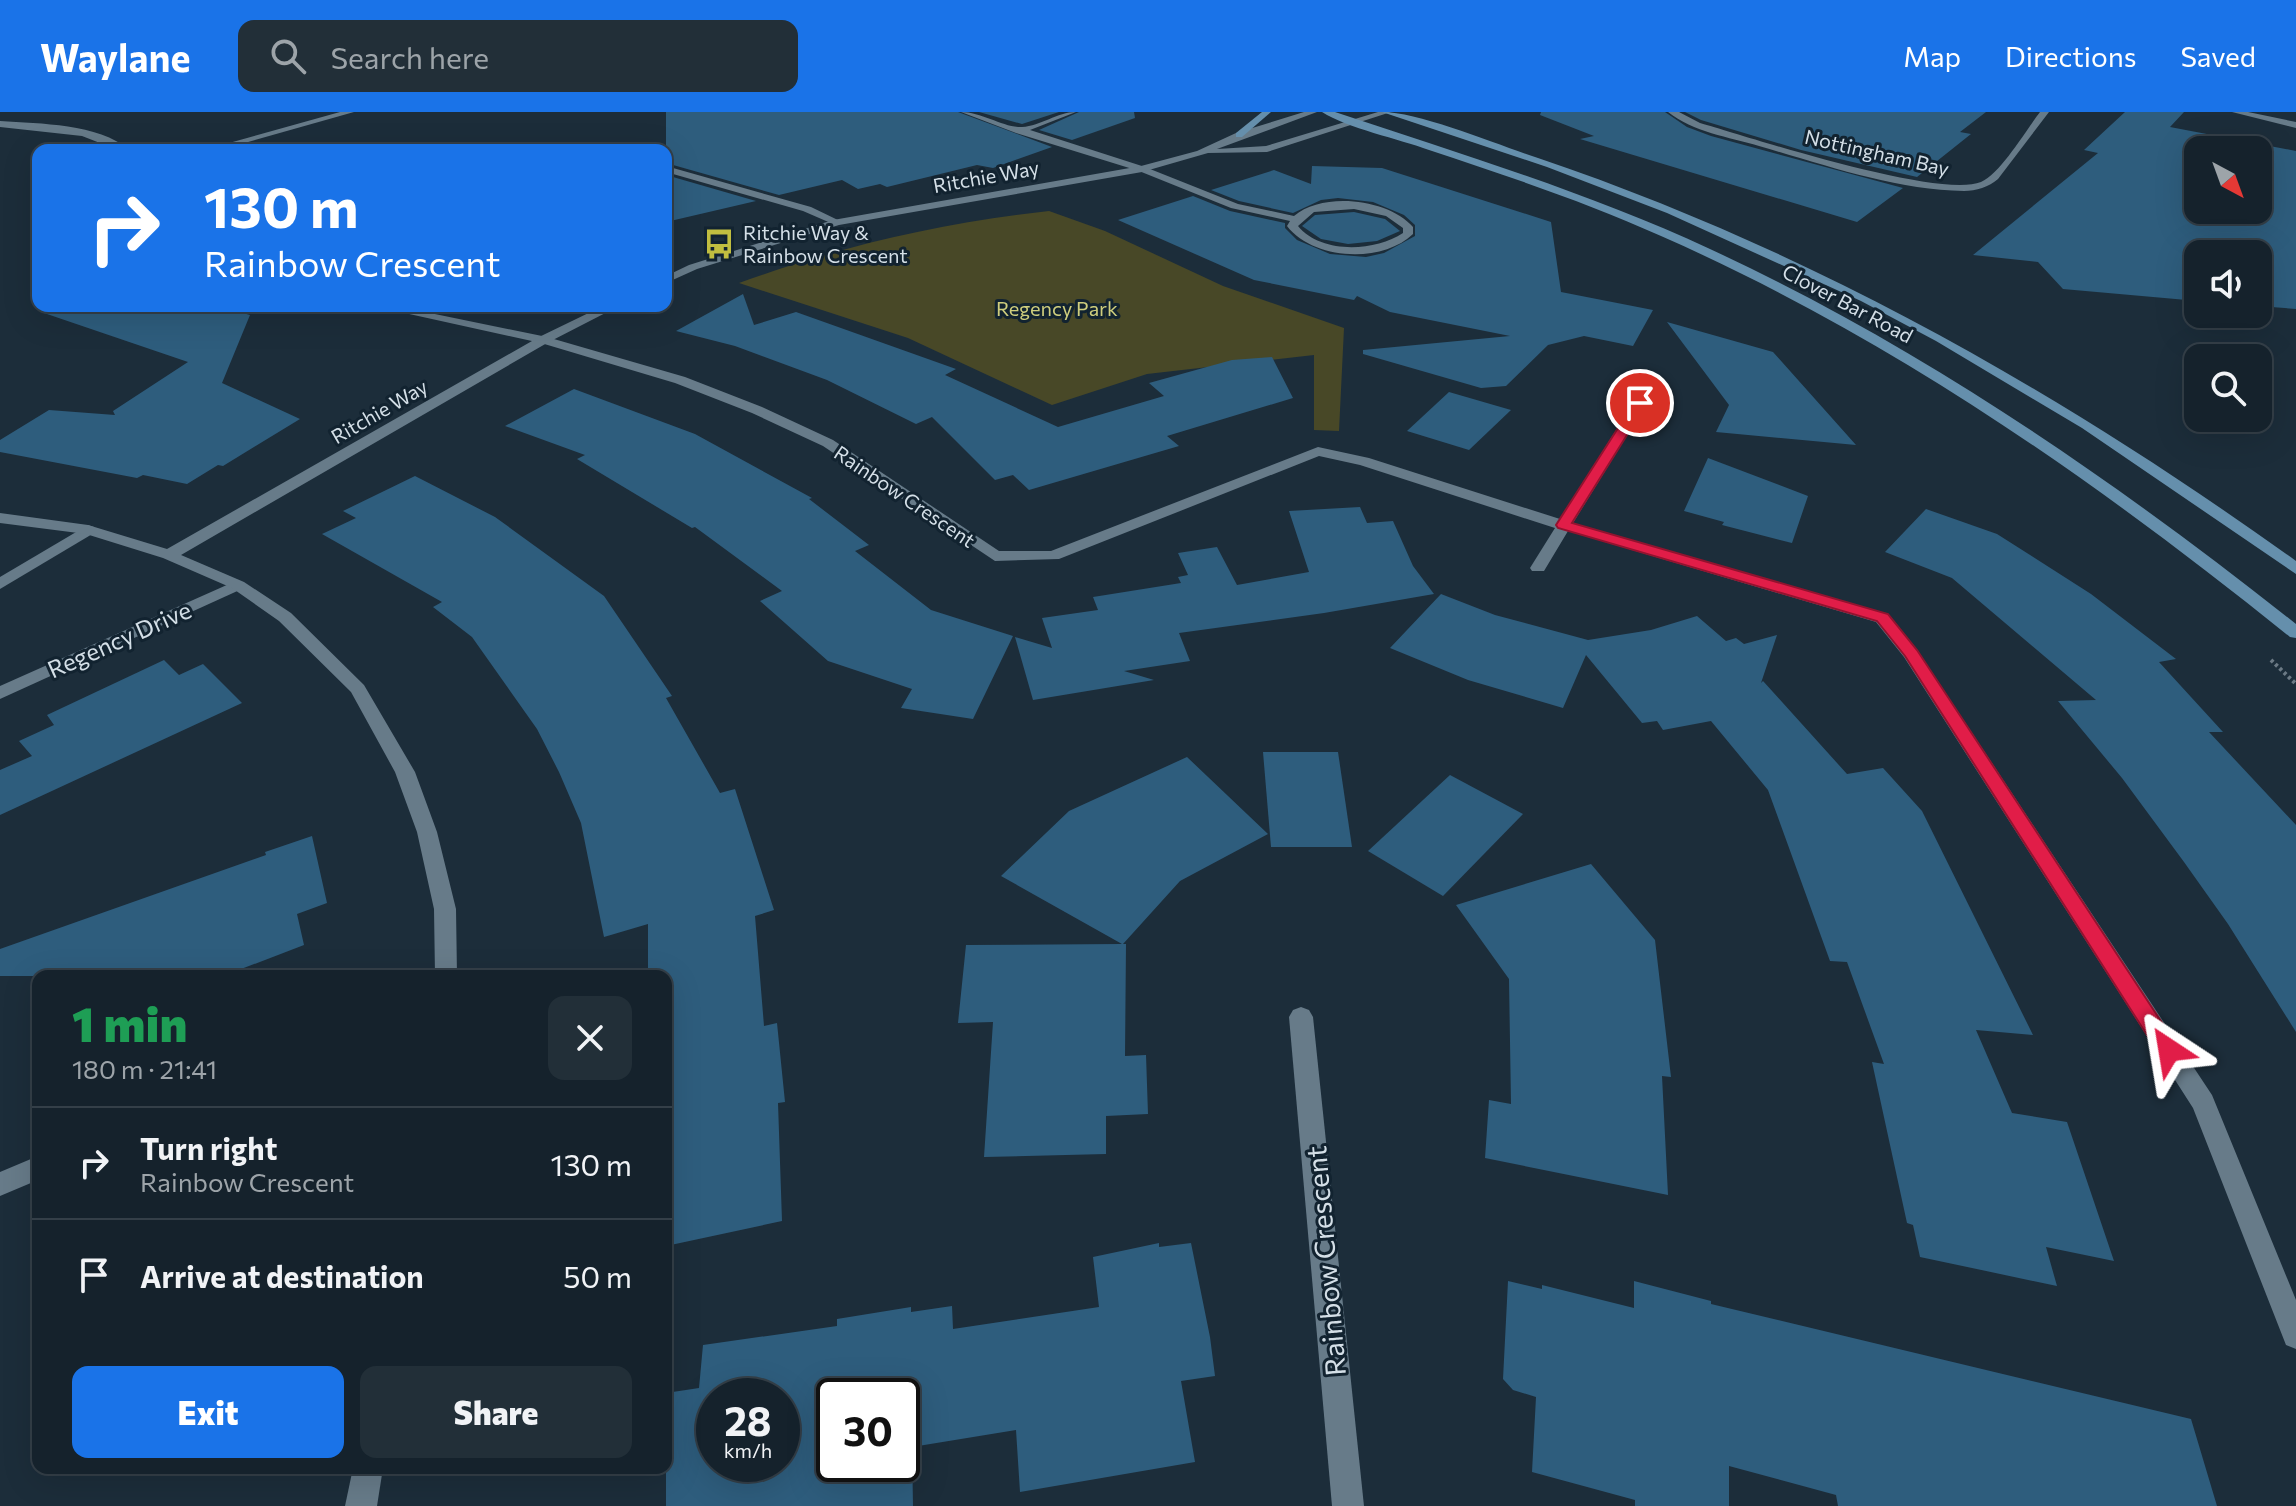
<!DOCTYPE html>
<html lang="en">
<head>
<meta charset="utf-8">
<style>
	body { margin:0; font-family:Commissioner,sans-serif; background:#222f38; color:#f1f3f6; height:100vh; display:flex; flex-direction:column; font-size:30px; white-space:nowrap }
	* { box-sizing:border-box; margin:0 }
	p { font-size:26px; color:#9da4a9 }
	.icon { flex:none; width:44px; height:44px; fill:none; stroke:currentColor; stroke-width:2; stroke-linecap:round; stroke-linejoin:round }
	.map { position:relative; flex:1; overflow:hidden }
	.side { position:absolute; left:32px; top:858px; width:640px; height:504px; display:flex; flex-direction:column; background:#15222c; border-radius:16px; box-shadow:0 8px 32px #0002,0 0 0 2px #343f48 }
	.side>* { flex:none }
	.guide { position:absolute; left:32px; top:32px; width:640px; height:168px; border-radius:16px; box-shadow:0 8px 32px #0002,0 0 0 2px #343f48; background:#1a73e8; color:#fff; overflow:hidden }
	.needle { width:52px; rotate:139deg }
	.fabs { position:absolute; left:2184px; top:24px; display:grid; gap:16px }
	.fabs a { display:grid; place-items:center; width:88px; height:88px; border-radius:16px; background:#15222c; box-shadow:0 8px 32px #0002,0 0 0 2px #343f48; font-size:40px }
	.speed { position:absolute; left:696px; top:1266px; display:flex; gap:16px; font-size:40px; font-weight:700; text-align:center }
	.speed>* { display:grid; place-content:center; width:104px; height:104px; border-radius:50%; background:#15222c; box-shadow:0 8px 32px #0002,0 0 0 2px #343f48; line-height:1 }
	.speed small { font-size:20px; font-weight:400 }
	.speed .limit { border:4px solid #111; border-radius:12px; background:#fff; color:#111 }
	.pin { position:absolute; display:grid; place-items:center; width:68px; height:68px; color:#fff; margin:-34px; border:4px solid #fff; border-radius:50%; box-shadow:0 2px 8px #0007 }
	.me { position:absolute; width:88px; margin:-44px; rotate:327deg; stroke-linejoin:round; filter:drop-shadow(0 0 6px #0008) }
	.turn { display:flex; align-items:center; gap:28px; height:168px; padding:0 40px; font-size:36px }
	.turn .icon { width:104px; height:104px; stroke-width:2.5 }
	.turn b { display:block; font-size:56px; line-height:68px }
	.round { display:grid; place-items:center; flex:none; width:84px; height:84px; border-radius:16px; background:#222f38 }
	.overview { display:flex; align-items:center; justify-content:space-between; height:136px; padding:0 40px }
	h1 { font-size:48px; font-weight:800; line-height:60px; color:#1e9e55 }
	.button { display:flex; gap:16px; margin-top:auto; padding:16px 40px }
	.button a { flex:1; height:92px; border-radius:16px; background:#1a73e8; color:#fff; font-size:32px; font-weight:800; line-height:92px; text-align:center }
	.button a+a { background:#222f38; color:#f1f3f6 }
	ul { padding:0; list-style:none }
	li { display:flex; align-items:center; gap:24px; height:112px; padding:0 40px; border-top:2px solid #343f48 }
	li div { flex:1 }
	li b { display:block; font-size:30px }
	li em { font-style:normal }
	header { display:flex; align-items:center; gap:48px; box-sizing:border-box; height:112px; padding:0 40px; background:#1a73e8; color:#fff }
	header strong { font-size:38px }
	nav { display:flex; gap:44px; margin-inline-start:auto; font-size:28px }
	.search { width:560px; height:72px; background:#222f38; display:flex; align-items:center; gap:20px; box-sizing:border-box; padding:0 28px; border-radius:16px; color:#9da4a9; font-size:30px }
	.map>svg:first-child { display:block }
</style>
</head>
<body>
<header>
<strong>Waylane</strong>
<div class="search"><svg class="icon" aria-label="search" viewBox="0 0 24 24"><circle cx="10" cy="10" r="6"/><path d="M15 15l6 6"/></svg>Search here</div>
<nav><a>Map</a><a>Directions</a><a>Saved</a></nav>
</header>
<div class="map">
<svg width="2296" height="1394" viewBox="0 0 2296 1394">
	<rect width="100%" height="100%" fill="#1c2d3a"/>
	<!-- green -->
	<path fill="#484827" d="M 1049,99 L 1105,119 L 1223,174 L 1344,216 L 1339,319 L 1314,318 L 1314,243 L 1147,262 L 1052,293 L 908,226 L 739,171 C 841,134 941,111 1049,99 Z"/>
	<!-- building -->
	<g fill="#2e5d7d" fill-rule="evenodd">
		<polygon points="666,0 958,0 1052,35 993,56 977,53 887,75 880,72 858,77 842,68 779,83 666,51"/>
		<polygon points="979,0 1059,0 1022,12"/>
		<polygon points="1079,0 1134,0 1135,6 1072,28 1039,18"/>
		<polygon points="1541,0 1665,0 1687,15 1711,24 1903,76 1857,110 1580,27 1594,24 1540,3"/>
		<polygon points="1685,0 1986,0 1960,20 1971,22 1917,65 1801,38 1701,8"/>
		<path d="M 2125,0 L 2184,0 L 2170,15 L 2296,39 L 2296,197 L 2258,194 L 2258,142 L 2198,142 L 2198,189 L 2063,177 L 2038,150 L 1973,143 L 2098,41 L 2084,38 ZM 2198,38 L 2258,38 L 2258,98 L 2198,98 Z"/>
		<polygon points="1312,54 1382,56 1551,110 1561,180 1653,198 1633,234 1584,224 1548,233 1506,274 1481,276 1363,242 1363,238 1510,224 1390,200 1357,184 1354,188 1254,168 1118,108 1193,84 1230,99 1285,111 1285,116 1297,128 1330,142 1366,145 1384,141 1415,124 1415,113 1404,103 1373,90 1338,86 1321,88 1293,101 1239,89 1211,78 1274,58 1311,72"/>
		<polygon points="666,63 756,89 666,110"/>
		<polygon points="1354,100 1385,107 1400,119 1377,129 1348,132 1321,127 1302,114 1315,103"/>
		<polygon points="743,182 754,213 796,200 956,257 945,263 1058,315 1164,284 1149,271 1232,248 1272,245 1293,286 1167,324 1179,334 1029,378 1013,363 995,368 932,305 916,312 827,268 735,234 676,219"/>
		<polygon points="46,194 218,194 250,203 222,271 300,307 223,354 218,353 187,372 143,363 137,366 0,340 0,328 49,298 115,303 113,299 188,250 44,201"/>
		<polygon points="1667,210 1773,240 1856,333 1716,320 1729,293"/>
		<polygon points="574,277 695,322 812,386 809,387 869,433 855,439 931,498 1013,524 973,607 901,596 912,577 828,549 760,489 782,479 695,415 692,416 577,347 585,343 505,314"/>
		<polygon points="1449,280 1511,298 1469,338 1407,319"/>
		<polygon points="1708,346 1808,384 1792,431 1722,413 1724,410 1684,399"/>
		<polygon points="415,364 495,405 604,484 672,584 666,586 720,681 735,677 774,798 755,804 764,914 777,911 785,990 778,991 782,1109 666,1134 666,864 648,864 648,812 604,825 581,711 559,660 537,617 472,525 433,495 442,490 322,422 356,406 343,399"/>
		<polygon points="1360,395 1367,411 1393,409 1413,454 1434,482 1324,501 1179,521 1190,549 1124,559 1154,568 1033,588 1015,525 1052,536 1042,506 1098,498 1093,485 1181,471 1178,465 1188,463 1178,441 1217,435 1237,473 1309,460 1289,399"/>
		<polygon points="1926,397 1997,422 2091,482 2176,547 2159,550 2223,620 2209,620 2296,713 2296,920 2228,812 2184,750 2122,666 2058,589 2096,588 1952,466 1885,440"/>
		<polygon points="1441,482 1495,503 1588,528 1651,518 1697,504 1726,529 1736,526 1744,532 1777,523 1761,571 1763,569 1847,662 1883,656 1922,699 2033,923 1976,918 2012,1001 2067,1010 2114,1149 2046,1135 2057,1174 1920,1145 1913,1113 1907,1111 1872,950 1884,952 1847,850 1830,849 1768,678 1711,609 1663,618 1657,609 1642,611 1586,543 1563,596 1468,568 1390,536"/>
		<polygon points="164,548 179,563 203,552 242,591 0,703 0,658 32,644 19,629 54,613 47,603"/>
		<polygon points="1263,640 1338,640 1352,735 1271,735"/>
		<polygon points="1187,645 1268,722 1180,769 1123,832 1126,832 1125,944 1146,943 1148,1002 1106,1004 1106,1042 984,1045 993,910 958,911 966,833 1122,832 1001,764 1069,699"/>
		<polygon points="1450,663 1523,702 1443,784 1368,739"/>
		<polygon points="312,724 327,791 297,802 304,833 223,864 0,864 0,837 266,743 265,740"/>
		<polygon points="1591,752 1655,828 1671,965 1662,964 1668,1083 1485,1046 1489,988 1511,992 1509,867 1456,793"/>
		<path d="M 1159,1131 L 1159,1135 L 1191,1131 L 1210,1225 L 1215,1264 L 1181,1269 L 1195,1350 L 1020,1380 L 1016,1318 L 912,1335 L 913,1394 L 666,1394 L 666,1281 L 699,1276 L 703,1233 L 837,1214 L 837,1207 L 911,1195 L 911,1200 L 952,1194 L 953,1217 L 1099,1195 L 1093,1145 ZM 714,1284 L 782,1284 L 782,1352 L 714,1352 ZM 834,1284 L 902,1284 L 902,1352 L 834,1352 Z"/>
		<polygon points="1508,1169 1542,1177 1542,1173 1634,1196 1634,1169 1711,1189 1711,1192 2191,1307 2217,1394 1838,1394 1836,1383 1729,1354 1729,1394 1635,1394 1635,1388 1532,1360 1536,1285 1513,1278 1503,1267"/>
	</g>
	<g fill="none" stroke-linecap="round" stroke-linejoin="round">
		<!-- path -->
		<polyline stroke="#6c7a85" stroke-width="4" stroke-dasharray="3 3" stroke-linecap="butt" points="2271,548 2296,572"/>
		<!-- minor -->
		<g fill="#677b89" fill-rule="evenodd">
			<polygon points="340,0 354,0 220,38 204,38"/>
			<path d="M 961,0 C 982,0 1004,16 1022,15 C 1041,14 1057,0 1076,0 L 1030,18 L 1145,55 L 1238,92 L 1294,104 C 1323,79 1389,87 1413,115 L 1413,122 C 1382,152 1313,148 1287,114 L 1290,109 L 1231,96 L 1139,59 L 1016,21 ZM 1354,97 L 1386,104 L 1403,116 L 1403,121 C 1374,140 1321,142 1298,114 L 1314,100 Z"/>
			<path d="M 1668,0 L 1679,0 L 1700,11 C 1752,26 1938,87 1981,70 C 2001,61 2026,18 2040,0 L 2049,0 L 1998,67 C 1989,75 1976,79 1964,79 C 1895,78 1825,53 1759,34 C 1729,25 1693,20 1668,0 Z"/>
			<polygon points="2232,0 2248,0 2296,10 2296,16"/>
			<path d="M 0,9 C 41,12 97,11 130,38 L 118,38 L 82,24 L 0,15 Z"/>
			<polygon points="666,54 811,95 842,110 833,112 803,99 666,60"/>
			<polygon points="373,194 396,194 547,225 685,265 762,295 833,328 999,439 1051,439 1318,335 1369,346 1560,407 1635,288 1645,288 1647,291 1573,411 1888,502 1917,538 2212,983 2296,1188 2296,1237 2286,1233 2193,996 1904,545 1876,510 1568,419 1544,459 1532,459 1530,456 1555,416 1360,353 1319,344 1059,447 995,449 823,334 752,301 675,271 541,231"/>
			<polygon points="88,413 94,415 94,421 0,477 0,465"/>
			<polygon points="238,468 246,473 244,476 0,587 0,574"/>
			<polygon points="1301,895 1309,898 1313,905 1364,1394 1332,1394 1289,905 1293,898"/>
			<polygon points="38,1044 38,1068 0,1084 0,1060"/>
		</g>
		<!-- tertiary -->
		<g fill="#677b89" fill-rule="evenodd">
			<polygon points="1304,0 1317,0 1217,37 1266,34 1378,0 1391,0 1267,40 1208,41 1142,60 839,113 697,157 666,171 666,164 689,153 833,108 1141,54 1197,39 1236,21"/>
			<polygon points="603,194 619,194 547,231 181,443 244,470 291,501 364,573 415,660 437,720 456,797 457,864 435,864 434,797 417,720 395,660 351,580 279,509 232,476 163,446 86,422 0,411 0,401 88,413 167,437 539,225"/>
			<polygon points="353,1356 383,1356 377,1394 345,1394"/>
		</g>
		<!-- secondary -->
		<g fill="#658fac" fill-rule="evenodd">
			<polygon points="1262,0 1271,0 1242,25 1236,25 1236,21"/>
			<path d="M 1322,0 L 1335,0 C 1461,42 1589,81 1710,137 C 1922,235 2114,368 2296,512 L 2296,526 L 2290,525 C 2095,368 1890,225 1661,124 C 1586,90 1507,64 1429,38 C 1399,27 1347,16 1322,0 Z"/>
			<path d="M 1382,0 C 1420,0 1498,33 1538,46 C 1813,139 2062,281 2296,449 L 2296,462 L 2082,316 L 1936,229 L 1861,189 L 1667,101 L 1547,55 Z"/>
		</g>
	</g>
	<!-- route -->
	<polygon fill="#e11d48" stroke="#92132f" stroke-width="2" points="1640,288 1647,291 1572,411 1888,502 1917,538 2176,932 2179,938 2176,945 2169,947 2161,945 1905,544 1877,509 1558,416 1556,413 1634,291"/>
	<!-- icons -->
	<defs>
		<g id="bus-bare" transform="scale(2.4)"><path d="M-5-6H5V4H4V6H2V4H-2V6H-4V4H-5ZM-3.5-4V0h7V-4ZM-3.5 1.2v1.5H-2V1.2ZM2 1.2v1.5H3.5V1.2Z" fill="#c1be40" stroke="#122330" stroke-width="2.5" paint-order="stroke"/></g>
	</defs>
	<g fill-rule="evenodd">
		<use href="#bus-bare" x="719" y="132"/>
	</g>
	<g text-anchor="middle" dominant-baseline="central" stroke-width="6" stroke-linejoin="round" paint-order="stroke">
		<!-- far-street labels -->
		<g font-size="20" fill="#d4dfe7" stroke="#122330">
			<text transform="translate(1877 40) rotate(13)">Nottingham Bay</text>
			<text transform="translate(986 64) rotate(-10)">Ritchie Way</text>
			<text transform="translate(1848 191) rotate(28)">Clover Bar Road</text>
			<text transform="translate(379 299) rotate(-30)">Ritchie Way</text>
			<text transform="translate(905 384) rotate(34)">Rainbow Crescent</text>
		</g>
		<!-- far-poi labels -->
		<g font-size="20" fill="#d4dfe7" stroke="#122330" text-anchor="start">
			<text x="743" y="120">Ritchie Way &amp;<tspan x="743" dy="23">Rainbow Crescent</tspan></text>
		</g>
		<!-- far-park labels -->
		<g font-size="20" fill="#cfce7d" stroke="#122330">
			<text x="1057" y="196">Regency Park</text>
		</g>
		<!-- street labels -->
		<g font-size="24" fill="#d4dfe7" stroke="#122330">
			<text transform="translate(119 527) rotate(-24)">Regency Drive</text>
		</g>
		<!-- near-street labels -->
		<g font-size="28" fill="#d4dfe7" stroke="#122330">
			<text transform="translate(1325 1149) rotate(-95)">Rainbow Crescent</text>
		</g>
	</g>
</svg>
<div class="fabs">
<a><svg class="needle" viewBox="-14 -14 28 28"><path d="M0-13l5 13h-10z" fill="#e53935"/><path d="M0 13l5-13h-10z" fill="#9da4a9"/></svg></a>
<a><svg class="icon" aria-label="sound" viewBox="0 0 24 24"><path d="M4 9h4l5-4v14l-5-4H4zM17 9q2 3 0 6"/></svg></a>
<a><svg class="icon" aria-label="search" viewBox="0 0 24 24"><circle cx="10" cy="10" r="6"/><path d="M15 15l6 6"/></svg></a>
</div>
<div class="speed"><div>28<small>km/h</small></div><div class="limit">30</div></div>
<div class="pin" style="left:1640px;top:291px;background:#d93025"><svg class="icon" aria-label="arrive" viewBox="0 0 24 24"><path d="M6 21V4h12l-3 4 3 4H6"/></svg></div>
<svg class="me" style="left:2169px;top:938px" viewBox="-20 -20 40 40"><path d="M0-17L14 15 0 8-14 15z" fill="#e11d48" stroke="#fff" stroke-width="4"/></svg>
<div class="guide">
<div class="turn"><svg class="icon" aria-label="right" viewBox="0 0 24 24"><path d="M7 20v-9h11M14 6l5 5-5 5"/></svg><div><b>130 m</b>Rainbow Crescent</div></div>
</div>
<section class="side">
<div class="overview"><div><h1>1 min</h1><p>180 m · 21:41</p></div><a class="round"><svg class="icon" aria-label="close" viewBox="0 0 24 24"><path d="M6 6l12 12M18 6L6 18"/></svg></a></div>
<ul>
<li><svg class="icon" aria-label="right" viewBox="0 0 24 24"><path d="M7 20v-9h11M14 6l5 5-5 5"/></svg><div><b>Turn right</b><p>Rainbow Crescent</p></div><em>130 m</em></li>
<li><svg class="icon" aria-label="arrive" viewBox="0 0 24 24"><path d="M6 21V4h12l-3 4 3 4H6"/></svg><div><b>Arrive at destination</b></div><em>50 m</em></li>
</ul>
<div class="button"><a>Exit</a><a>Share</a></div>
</section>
</div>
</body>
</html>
